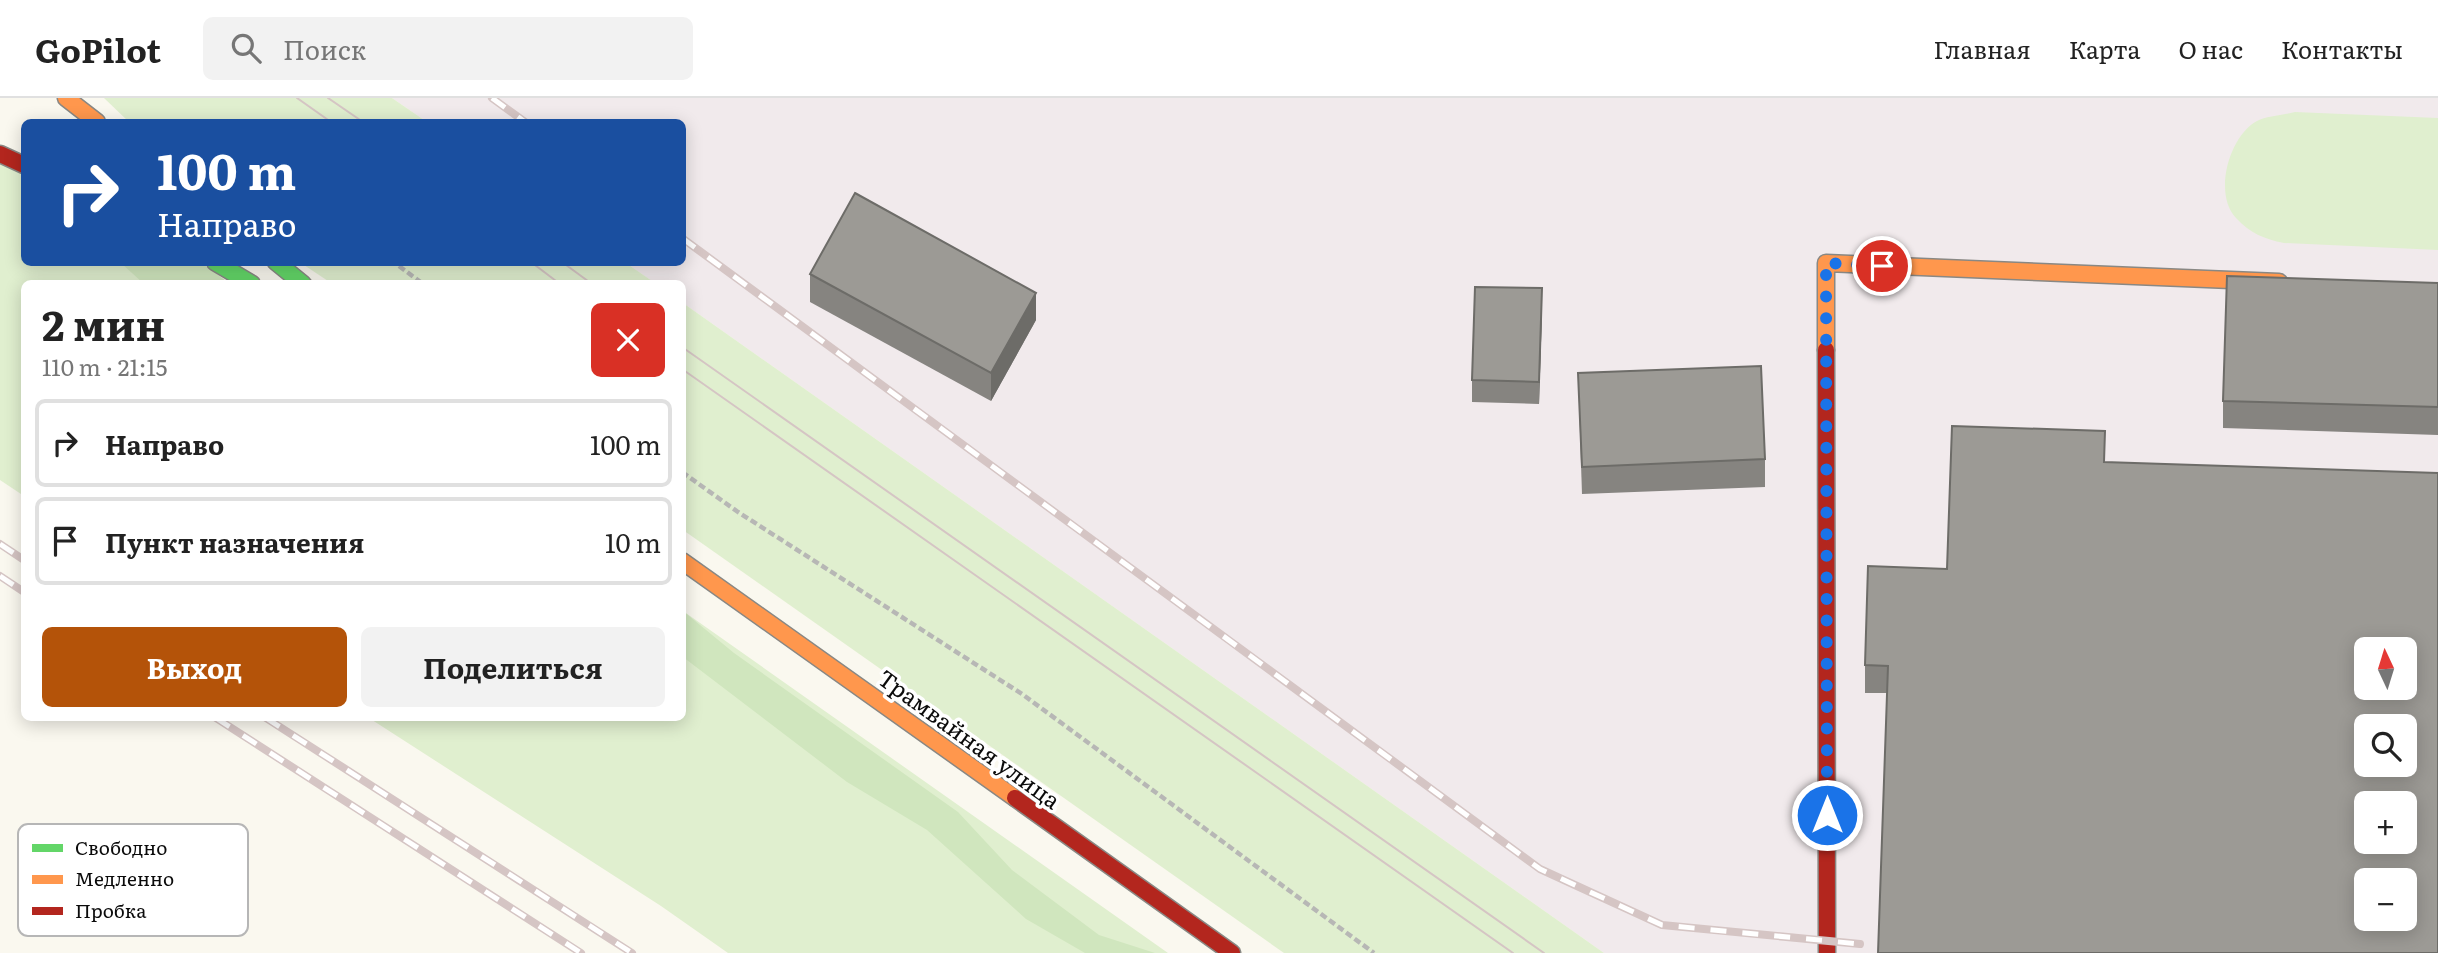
<!DOCTYPE html>
<html lang="ru">
<head>
<meta charset="utf-8">
<style>
	body { margin:0; font-family:Literata,serif; background:#f2f2f2; color:#222; height:100vh; display:flex; flex-direction:column; font-size:26px; white-space:nowrap }
	* { box-sizing:border-box; margin:0 }
	p { font-size:23px; color:#767676 }
	.icon { flex:none; width:38px; height:38px; fill:none; stroke:currentColor; stroke-width:2; stroke-linecap:round; stroke-linejoin:round }
	.map { position:relative; flex:1; overflow:hidden }
	.details { position:absolute; left:21px; top:182px; width:665px; height:441px; display:flex; flex-direction:column; background:#fff; border-radius:10px; box-shadow:0 4px 18px #0003 }
	.details>* { flex:none }
	.top-card { position:absolute; left:21px; top:21px; width:665px; height:147px; border-radius:10px; box-shadow:0 4px 18px #0003; background:#1a4fa0; color:#fff; overflow:hidden }
	.needle { width:46px; rotate:356deg }
	.buttons { position:absolute; left:2354px; top:539px; display:grid; gap:14px }
	.buttons a { display:grid; place-items:center; width:63px; height:63px; border-radius:10px; background:#fff; box-shadow:0 4px 18px #0003; font-size:35px }
	.pin { position:absolute; display:grid; place-items:center; width:60px; height:60px; color:#fff; margin:-30px; border:4px solid #fff; border-radius:50%; box-shadow:0 2px 7px #0007 }
	.me { position:absolute; width:77px; margin:-38px; rotate:0deg; stroke-linejoin:round; filter:drop-shadow(0 0 5px #0008) }
	.turn { display:flex; align-items:center; gap:24px; height:147px; padding:0 21px; font-size:32px }
	.turn .icon { width:91px; height:91px; stroke-width:2.5 }
	.turn b { display:block; font-size:49px; line-height:60px }
	.round { display:grid; place-items:center; flex:none; width:74px; height:74px; border-radius:10px; background:#f2f2f2 }
	.summary { display:flex; align-items:center; justify-content:space-between; height:119px; padding:0 21px }
	h1 { font-size:42px; font-weight:700; line-height:52px }
	.cta { display:flex; gap:14px; margin-top:auto; padding:14px 21px }
	.cta a { flex:1; height:80px; border-radius:10px; background:#b45309; color:#fff; font-size:28px; font-weight:700; line-height:80px; text-align:center }
	.cta a+a { background:#f2f2f2; color:#222 }
	ul { padding:0; list-style:none }
	li { display:flex; align-items:center; gap:21px; height:88px; margin:0 14px 10px; padding:0 7px; border:4px solid #e0e0e0; border-radius:10px }
	li div { flex:1 }
	li b { display:block; font-size:26px }
	li em { font-style:normal }
	header { display:flex; align-items:center; gap:42px; box-sizing:border-box; height:98px; padding:0 35px; background:#fff; border-bottom:2px solid #e0e0e0 }
	header strong { font-size:33px }
	nav { display:flex; gap:38px; margin-inline-start:auto; font-size:24px }
	.search { width:490px; height:63px; background:#f2f2f2; display:flex; align-items:center; gap:18px; box-sizing:border-box; padding:0 24px; border-radius:10px; color:#767676; font-size:26px }
	.map>svg:first-child { display:block }
</style>
</head>
<body>
<header>
<strong>GoPilot</strong>
<div class="search"><svg class="icon" aria-label="search" viewBox="0 0 24 24"><circle cx="10" cy="10" r="6"/><path d="M15 15l6 6"/></svg>Поиск</div>
<nav><a>Главная</a><a>Карта</a><a>О нас</a><a>Контакты</a></nav>
</header>
<div class="map">
<svg width="2438" height="855" viewBox="0 0 2438 855">
	<rect width="100%" height="100%" fill="#faf8ef"/>
	<!-- industrial -->
	<path fill="#f1eaec" fill-rule="evenodd" d="M 392,0 L 2438,0 L 2438,855 L 1604,855 L 683,205 L 682,186 L 655,185 L 626,165 L 682,164 L 682,24 L 427,24 ZM 2366,551 L 2404,551 L 2404,590 L 2366,590 ZM 2366,628 L 2404,628 L 2404,667 L 2366,667 ZM 2366,705 L 2404,705 L 2404,744 L 2366,744 ZM 2366,782 L 2404,782 L 2404,821 L 2366,821 Z"/>
	<!-- green -->
	<g fill="#e0efcf">
		<polygon points="104,0 392,0 427,24 129,24"/>
		<path d="M 2295,14 L 2438,20 L 2438,152 L 2284,145 C 2264,141 2250,135 2236,120 C 2213,96 2229,38 2257,23 C 2267,18 2284,17 2295,14 Z"/>
		<polygon points="0,47 24,58 24,164 189,165 219,185 24,186 24,398 0,382"/>
		<polygon points="301,165 626,165 655,185 331,185"/>
		<polygon points="682,205 683,205 1604,855 1284,855 683,432"/>
		<polygon points="683,513 1168,855 728,855 661,808 369,620 682,620"/>
	</g>
	<!-- forest -->
	<g fill="#d0e6be">
		<polygon points="121,165 202,165 229,185 143,185"/>
		<polygon points="683,513 734,555 958,714 1012,772 1099,837 1155,855 1085,855 1026,821 927,732 847,684 683,559"/>
	</g>
	<g fill="none" stroke-linecap="round" stroke-linejoin="round">
		<!-- fast casing -->
		<g stroke="#898884" stroke-width="19">
			<g id="fast">
				<polyline points="215,164 252,186"/>
				<polyline points="276,164 303,186"/>
			</g>
		</g>
		<!-- slow casing -->
		<g stroke="#898884" stroke-width="19">
			<g id="slow">
				<polyline points="66,0 97,24"/>
				<polyline points="1826,252 1826,165 2279,184"/>
				<polyline points="682,463 1015,700"/>
			</g>
		</g>
		<!-- jam casing -->
		<g stroke="#898884" stroke-width="19">
			<g id="jam">
				<polyline points="0,56 24,67"/>
				<polyline points="1826,252 1827,855"/>
				<polyline points="1015,700 1232,855"/>
			</g>
		</g>
		<!-- path -->
		<g stroke="#b7b7b5" stroke-width="4.5" stroke-dasharray="7 3.5" stroke-linecap="butt">
			<polyline points="399,168 423,186"/>
			<polyline points="682,374 738,414 1022,596 1374,855"/>
		</g>
		<!-- fast -->
		<use href="#fast" stroke="#63d668" stroke-width="16"/>
		<!-- slow -->
		<use href="#slow" stroke="#ff974d" stroke-width="16"/>
		<!-- jam -->
		<use href="#jam" stroke="#b3261e" stroke-width="16"/>
		<!-- tram -->
		<g stroke="#d5c5c4" stroke-width="2">
			<polyline points="297,0 331,24"/>
			<polyline points="328,0 363,24"/>
			<polyline points="531,164 560,186"/>
			<polyline points="562,164 592,186"/>
			<polyline points="682,249 1544,855"/>
			<polyline points="682,271 1513,855"/>
		</g>
		<!-- rail casing -->
		<g stroke="#d5c5c4" stroke-width="8">
			<g id="rail">
				<polyline points="492,0 525,24"/>
				<polyline points="682,140 1540,771 1662,827 1860,846"/>
				<polyline points="0,446 24,462"/>
				<polyline points="0,478 24,494"/>
				<polyline points="216,620 581,855"/>
				<polyline points="266,620 632,855"/>
			</g>
		</g>
		<!-- rail -->
		<use href="#rail" stroke="#fff" stroke-width="5" stroke-dasharray="16" stroke-linecap="butt"/>
	</g>
	<!-- wall -->
	<g fill="#868480">
		<polygon points="810,176 1036,222 991,303 810,204"/>
		<polygon points="2438,185 2438,337 2223,330 2223,303"/>
		<polygon points="1542,213 1539,306 1472,304 1472,282"/>
		<polygon points="1578,275 1765,361 1765,389 1582,396"/>
		<polygon points="2105,333 1887,595 1865,595 1865,567 1947,471"/>
	</g>
	<!-- shaded-wall -->
	<g fill="#6d6c68">
		<polygon points="1542,190 1542,213 1539,306 1539,284"/>
		<polygon points="1036,195 1036,222 991,303 991,275"/>
	</g>
	<!-- building -->
	<g fill="#9c9a95" stroke="#6d6c68" stroke-width="2" fill-rule="evenodd">
		<polygon points="855,95 1036,195 991,275 810,176"/>
		<polygon points="2227,178 2438,185 2438,309 2223,303"/>
		<polygon points="1475,189 1542,190 1539,284 1472,282"/>
		<polygon points="1761,268 1765,361 1582,369 1578,275"/>
		<path d="M 1952,328 L 2105,333 L 2104,364 L 2438,375 L 2438,855 L 1878,855 L 1888,568 L 1865,567 L 1868,468 L 1947,471 ZM 2366,551 L 2404,551 L 2404,590 L 2366,590 ZM 2366,628 L 2404,628 L 2404,667 L 2366,667 ZM 2366,705 L 2404,705 L 2404,744 L 2366,744 ZM 2366,782 L 2404,782 L 2404,821 L 2366,821 Z"/>
	</g>
	<g fill="none" stroke-linecap="round" stroke-linejoin="round">
		<!-- route -->
		<polyline stroke="#1a73e8" stroke-width="12" stroke-dasharray="0 21.6" points="1827,717 1826,165 1882,168"/>
	</g>
	<g text-anchor="middle" dominant-baseline="central" stroke-width="7" stroke-linejoin="round" paint-order="stroke">
		<!-- street labels -->
		<g font-size="23" fill="#0b0b0b" stroke="#fff">
			<text transform="translate(970 640) rotate(36)">Трамвайная улица</text>
		</g>
	</g>
	<!-- legend -->
	<rect x="18" y="726" width="230" height="112" rx="10" fill="#fff" stroke="#b6b6b6" stroke-width="2"/>
	<rect x="32" y="746" width="31" height="8" fill="#63d668"/>
	<rect x="32" y="777" width="31" height="9" fill="#ff974d"/>
	<rect x="32" y="809" width="31" height="8" fill="#b3261e"/>
	<g font-size="19" fill="#0b0b0b">
		<text x="75" y="757">Свободно</text>
		<text x="75" y="788">Медленно</text>
		<text x="75" y="820">Пробка</text>
	</g>
</svg>
<div class="buttons">
<a><svg class="needle" viewBox="-14 -14 28 28"><path d="M0-13l5 13h-10z" fill="#e53935"/><path d="M0 13l5-13h-10z" fill="#767676"/></svg></a>
<a><svg class="icon" aria-label="search" viewBox="0 0 24 24"><circle cx="10" cy="10" r="6"/><path d="M15 15l6 6"/></svg></a>
<a>+</a>
<a>−</a>
</div>
<div class="pin" style="left:1882px;top:168px;background:#d93025"><svg class="icon" aria-label="arrive" viewBox="0 0 24 24"><path d="M6 21V4h12l-3 4 3 4H6"/></svg></div>
<svg class="me" style="left:1827px;top:717px" viewBox="-20 -20 40 40"><circle r="17" fill="#1a73e8" stroke="#fff" stroke-width="3"/><path d="M0-11L8 9 0 5-8 9z" fill="#fff"/></svg>
<div class="top-card">
<div class="turn"><svg class="icon" aria-label="right" viewBox="0 0 24 24"><path d="M7 20v-9h11M14 6l5 5-5 5"/></svg><div><b>100 m</b>Направо</div></div>
</div>
<section class="details">
<div class="summary"><div><h1>2 мин</h1><p>110 m · 21:15</p></div><a class="round" style="background:#d93025;color:#fff"><svg class="icon" aria-label="close" viewBox="0 0 24 24"><path d="M6 6l12 12M18 6L6 18"/></svg></a></div>
<ul>
<li><svg class="icon" aria-label="right" viewBox="0 0 24 24"><path d="M7 20v-9h11M14 6l5 5-5 5"/></svg><div><b>Направо</b></div><em>100 m</em></li>
<li><svg class="icon" aria-label="arrive" viewBox="0 0 24 24"><path d="M6 21V4h12l-3 4 3 4H6"/></svg><div><b>Пункт назначения</b></div><em>10 m</em></li>
</ul>
<div class="cta"><a>Выход</a><a>Поделиться</a></div>
</section>
</div>
</body>
</html>
